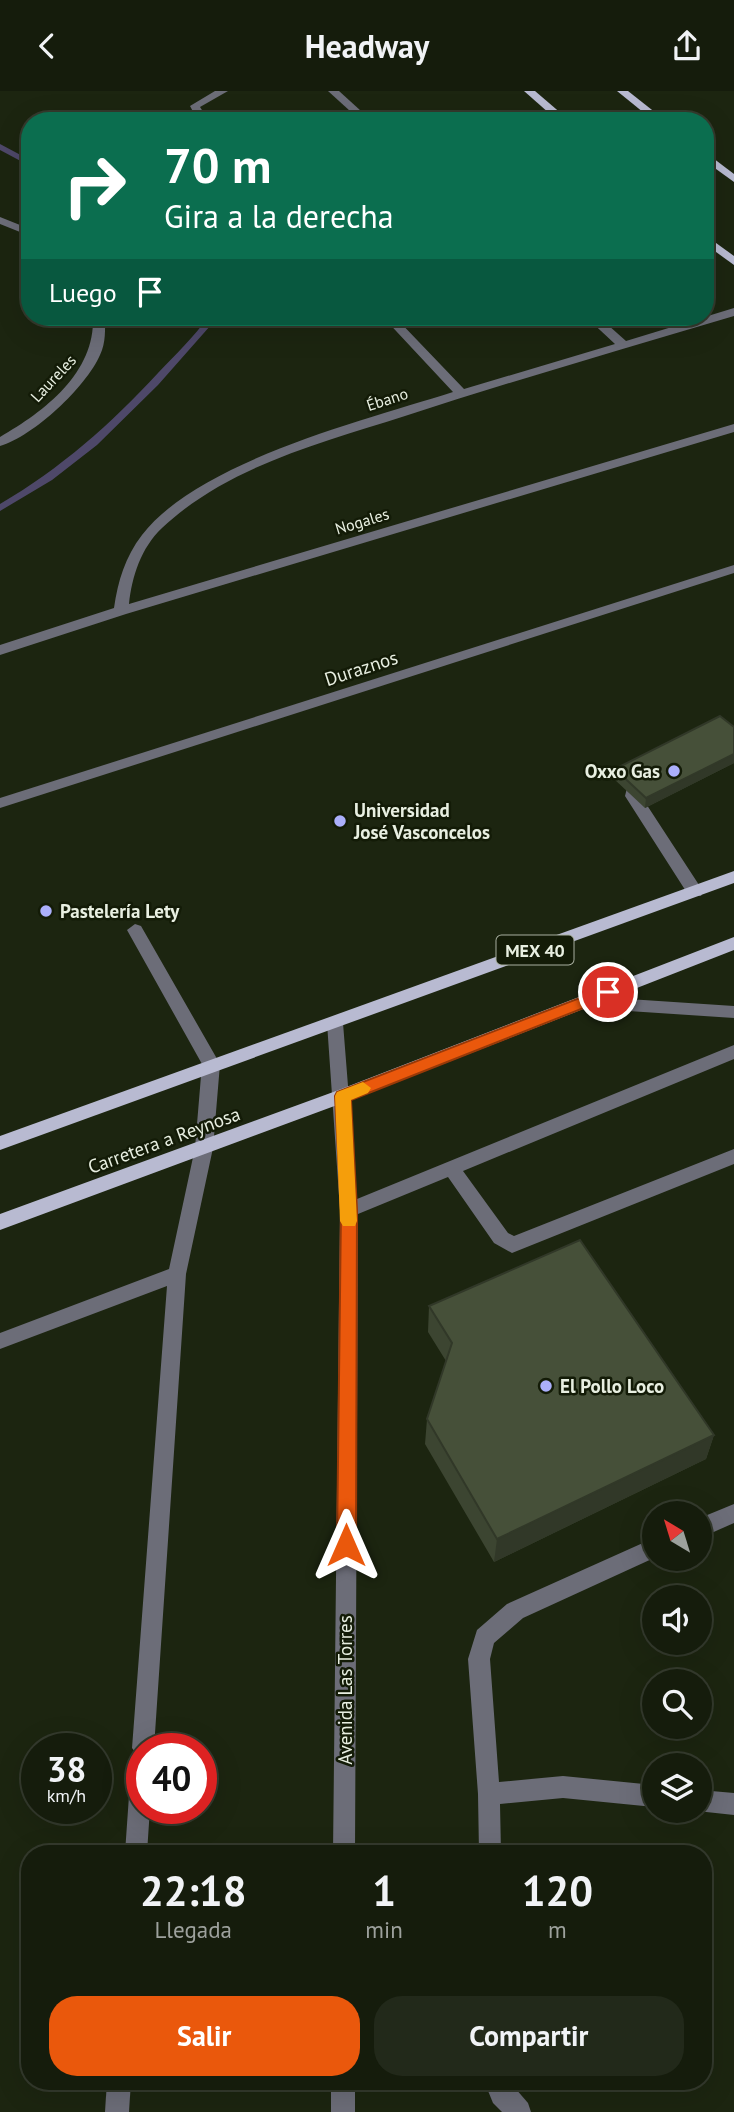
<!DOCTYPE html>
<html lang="es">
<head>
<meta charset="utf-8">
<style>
	body { margin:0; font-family:"PT Sans",sans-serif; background:#22291a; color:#f1f3f6; height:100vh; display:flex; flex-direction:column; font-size:26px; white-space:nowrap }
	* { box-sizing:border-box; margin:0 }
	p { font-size:23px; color:#9da19d }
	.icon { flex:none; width:38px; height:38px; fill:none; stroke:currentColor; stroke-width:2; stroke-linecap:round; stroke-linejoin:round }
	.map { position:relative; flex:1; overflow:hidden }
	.details { position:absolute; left:21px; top:1754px; width:691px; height:245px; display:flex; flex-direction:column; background:#151c0c; border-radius:28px; box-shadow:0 7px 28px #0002,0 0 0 2px #343a2d }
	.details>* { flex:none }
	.top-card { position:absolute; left:21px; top:21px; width:693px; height:214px; border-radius:28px; box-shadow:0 7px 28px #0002,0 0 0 2px #343a2d; background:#0b6e4f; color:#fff; overflow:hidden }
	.needle { width:46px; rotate:322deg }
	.tools { position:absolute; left:642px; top:1410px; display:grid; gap:14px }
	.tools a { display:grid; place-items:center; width:70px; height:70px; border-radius:50%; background:#151c0c; box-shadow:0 7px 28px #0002,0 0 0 2px #343a2d; font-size:35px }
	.speed { position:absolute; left:21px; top:1642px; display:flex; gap:14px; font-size:35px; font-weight:700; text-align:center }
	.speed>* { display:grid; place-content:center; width:91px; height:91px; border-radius:50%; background:#151c0c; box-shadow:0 7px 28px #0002,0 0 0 2px #343a2d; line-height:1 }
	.speed small { font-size:18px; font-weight:400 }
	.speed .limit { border:10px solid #d22; background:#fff; color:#111 }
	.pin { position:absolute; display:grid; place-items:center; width:60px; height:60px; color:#fff; margin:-30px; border:4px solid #fff; border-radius:50%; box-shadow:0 2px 7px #0007 }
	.me { position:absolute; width:77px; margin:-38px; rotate:0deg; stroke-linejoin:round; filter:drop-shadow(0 0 5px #0008) }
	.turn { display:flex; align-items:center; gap:24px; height:147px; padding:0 28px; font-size:32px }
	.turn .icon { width:91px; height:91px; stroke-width:2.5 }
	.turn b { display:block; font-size:49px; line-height:60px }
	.then { display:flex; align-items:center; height:66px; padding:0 28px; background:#0003; gap:14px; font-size:26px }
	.eta { display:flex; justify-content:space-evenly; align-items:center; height:119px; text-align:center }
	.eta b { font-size:42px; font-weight:700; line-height:49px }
	.cta { display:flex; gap:14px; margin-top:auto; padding:14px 28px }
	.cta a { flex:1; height:80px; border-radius:28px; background:#ea580c; color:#fff; font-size:28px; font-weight:700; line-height:80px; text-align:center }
	.cta a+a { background:#22291a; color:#f1f3f6 }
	header { display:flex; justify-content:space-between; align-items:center; height:91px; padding:0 28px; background:#151c0c; font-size:32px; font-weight:700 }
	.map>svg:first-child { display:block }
</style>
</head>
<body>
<header><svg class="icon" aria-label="back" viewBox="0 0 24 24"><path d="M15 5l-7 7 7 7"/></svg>Headway<svg class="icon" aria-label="share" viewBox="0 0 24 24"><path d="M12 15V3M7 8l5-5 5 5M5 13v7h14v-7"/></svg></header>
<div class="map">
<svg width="734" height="2021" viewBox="0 0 734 2021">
	<rect width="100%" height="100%" fill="#1c2510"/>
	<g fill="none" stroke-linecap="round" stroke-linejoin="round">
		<!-- stream -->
		<g fill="#4e4869" fill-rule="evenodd">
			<polygon points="0,53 30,69 30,75 0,59"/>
			<path d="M 208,226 L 218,226 L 158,294 L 97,354 L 52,389 L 0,420 L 0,413 C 60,378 111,333 158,282 C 175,264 194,246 208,226 Z"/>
		</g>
		<!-- minor -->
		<g fill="#6c6d78" fill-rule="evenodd">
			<polygon points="215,0 228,0 200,16 209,30 198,30 190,15"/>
			<polygon points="328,0 339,0 372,30 361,30"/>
			<polygon points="0,126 30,138 30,145 0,133"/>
			<path d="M 734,217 L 734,225 C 624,258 515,289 405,325 C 321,352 228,375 162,437 C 141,457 132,485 129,513 L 734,333 L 734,341 L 126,523 L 0,564 L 0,554 L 114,517 C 118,490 125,466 142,444 C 199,370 365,329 453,301 L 383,226 L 395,226 L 464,298 L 615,253 L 586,226 L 599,226 L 626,250 Z"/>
			<path d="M 93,226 L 105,226 C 105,239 106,251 100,264 C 86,296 34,345 0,355 L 0,346 C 45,320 95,282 93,226 Z"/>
			<polygon points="734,474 734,482 0,717 0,707"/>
			<polygon points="645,685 653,690 641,705 701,797 703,801 701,805 689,805 625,705 627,697"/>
			<polygon points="135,833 141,835 220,973 213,1057 186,1183 154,1657 142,1657 142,1717 150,1717 147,1762 125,1762 131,1676 134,1668 139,1666 132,1657 167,1195 0,1258 0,1242 169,1178 195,1057 202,973 127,839"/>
			<polygon points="583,905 734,915 734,927 583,917 575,911"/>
			<polygon points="335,926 341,927 343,932 357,1108 734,954 734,968 463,1080 508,1142 514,1145 734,1058 734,1073 512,1162 494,1152 448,1086 358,1123 355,1762 333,1762 340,1119 327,932 329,927"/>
			<polygon points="734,1413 734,1432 700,1447 700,1427"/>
			<polygon points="654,1447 654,1467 523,1527 494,1552 490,1568 499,1691 563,1685 654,1694 654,1716 563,1707 500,1713 501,1762 479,1762 478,1703 468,1568 477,1539 507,1513"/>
			<polygon points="700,1699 734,1702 734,1724 697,1720 700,1720"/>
			<polygon points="107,1990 131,1990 129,2021 105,2021"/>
			<rect x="331" y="1990" width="24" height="31"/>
			<polygon points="484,1990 509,1990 528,2012 531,2021 502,2021 493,2012"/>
		</g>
		<!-- major -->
		<g fill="#b8bad1" fill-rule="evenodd">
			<polygon points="524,0 535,0 570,30 558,30"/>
			<polygon points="617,0 628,0 666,30 654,30"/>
			<polygon points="705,61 734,83 734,91 705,70"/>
			<polygon points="705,144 734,165 734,174 705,153"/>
			<polygon points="734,780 734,792 0,1059 0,1045"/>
			<polygon points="734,846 734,859 348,1010 0,1139 0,1123 336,1000"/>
		</g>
	</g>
	<!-- wall -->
	<g fill="#3c4531">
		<polygon points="734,636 734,672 645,717 614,688 615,678"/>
		<polygon points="429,1215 714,1344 706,1368 494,1471 425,1353 427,1328 446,1270 428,1241"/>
	</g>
	<!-- shaded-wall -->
	<g fill="#313828">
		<polygon points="734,663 734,672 645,717 646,707"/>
		<polygon points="714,1344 706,1368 494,1471 497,1448"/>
	</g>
	<!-- building -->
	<g fill="#465039" stroke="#313828" stroke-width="2">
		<polygon points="720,625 734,636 734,663 646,707 615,678"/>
		<polygon points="580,1149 714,1344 497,1448 427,1328 452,1252 429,1215"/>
	</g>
	<!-- route -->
	<polygon fill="#ea580c" stroke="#983908" stroke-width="2" points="608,896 614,897 616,901 614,905 351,1009 357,1119 356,1454 353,1461 346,1463 340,1461 337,1454 341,1119 335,1005 337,1001"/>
	<!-- slow -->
	<polygon fill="#f59e0b" points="363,991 371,997 368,1002 351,1009 357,1130 355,1135 343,1135 340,1130 335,1005 337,1001"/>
	<!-- markers -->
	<g fill="#abaffb" stroke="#131b07" stroke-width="2.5">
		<circle cx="674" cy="680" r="7"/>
		<circle cx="340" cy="730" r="7"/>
		<circle cx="46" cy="820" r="7"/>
		<circle cx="546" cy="1295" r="7"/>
	</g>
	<g text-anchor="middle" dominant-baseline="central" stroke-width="5" stroke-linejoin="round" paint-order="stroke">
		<!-- far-street labels -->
		<g font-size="16" fill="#e8efe1" stroke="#131b07">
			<text transform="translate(53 287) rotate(-47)">Laureles</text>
			<text transform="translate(387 308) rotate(-18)">Ébano</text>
			<text transform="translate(362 430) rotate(-17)">Nogales</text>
		</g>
		<!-- shield labels -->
		<rect fill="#131b07" stroke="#a8afa0" stroke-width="2" x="496.5" y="844.5" width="77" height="29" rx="5"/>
		<g font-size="18" font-weight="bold" fill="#e8efe1">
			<text x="535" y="859">MEX 40</text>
		</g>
		<!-- street labels -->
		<g font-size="19" fill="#e8efe1" stroke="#131b07">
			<text transform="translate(361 577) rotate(-18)">Duraznos</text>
			<text transform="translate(164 1049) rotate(-20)">Carretera a Reynosa</text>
			<text transform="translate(345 1599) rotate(-90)">Avenida Las Torres</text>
		</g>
		<!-- poi labels -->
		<g font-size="19" font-weight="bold" fill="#e8efe1" stroke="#131b07" text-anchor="start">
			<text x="660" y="680" text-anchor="end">Oxxo Gas</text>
			<text x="354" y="719">Universidad<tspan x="354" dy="22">José Vasconcelos</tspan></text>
			<text x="60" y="820">Pastelería Lety</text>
			<text x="560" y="1295">El Pollo Loco</text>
		</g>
	</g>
</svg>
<div class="tools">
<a><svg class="needle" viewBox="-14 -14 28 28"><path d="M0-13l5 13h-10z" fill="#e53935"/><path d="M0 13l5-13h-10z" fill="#9da19d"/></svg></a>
<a><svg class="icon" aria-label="sound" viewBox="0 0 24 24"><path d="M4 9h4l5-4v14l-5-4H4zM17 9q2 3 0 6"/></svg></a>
<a><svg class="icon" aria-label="search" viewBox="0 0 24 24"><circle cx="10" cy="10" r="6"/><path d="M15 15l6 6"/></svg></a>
<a><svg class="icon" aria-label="layers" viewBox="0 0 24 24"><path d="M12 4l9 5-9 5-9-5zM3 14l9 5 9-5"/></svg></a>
</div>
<div class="speed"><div>38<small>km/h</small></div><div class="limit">40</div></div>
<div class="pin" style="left:608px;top:901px;background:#d93025"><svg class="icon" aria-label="arrive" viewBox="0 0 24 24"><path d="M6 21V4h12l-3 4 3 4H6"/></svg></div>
<svg class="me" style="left:346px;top:1454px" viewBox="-20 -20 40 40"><path d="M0-17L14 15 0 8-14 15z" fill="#ea580c" stroke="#fff" stroke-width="4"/></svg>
<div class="top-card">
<div class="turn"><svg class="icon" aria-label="right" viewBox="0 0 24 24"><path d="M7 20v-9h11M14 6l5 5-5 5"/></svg><div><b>70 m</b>Gira a la derecha</div></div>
<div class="then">Luego<svg class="icon" aria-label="arrive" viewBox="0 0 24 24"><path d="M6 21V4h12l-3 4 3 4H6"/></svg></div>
</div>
<section class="details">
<div class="eta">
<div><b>22:18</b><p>Llegada</p></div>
<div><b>1</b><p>min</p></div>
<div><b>120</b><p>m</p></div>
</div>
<div class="cta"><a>Salir</a><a>Compartir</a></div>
</section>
</div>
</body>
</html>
